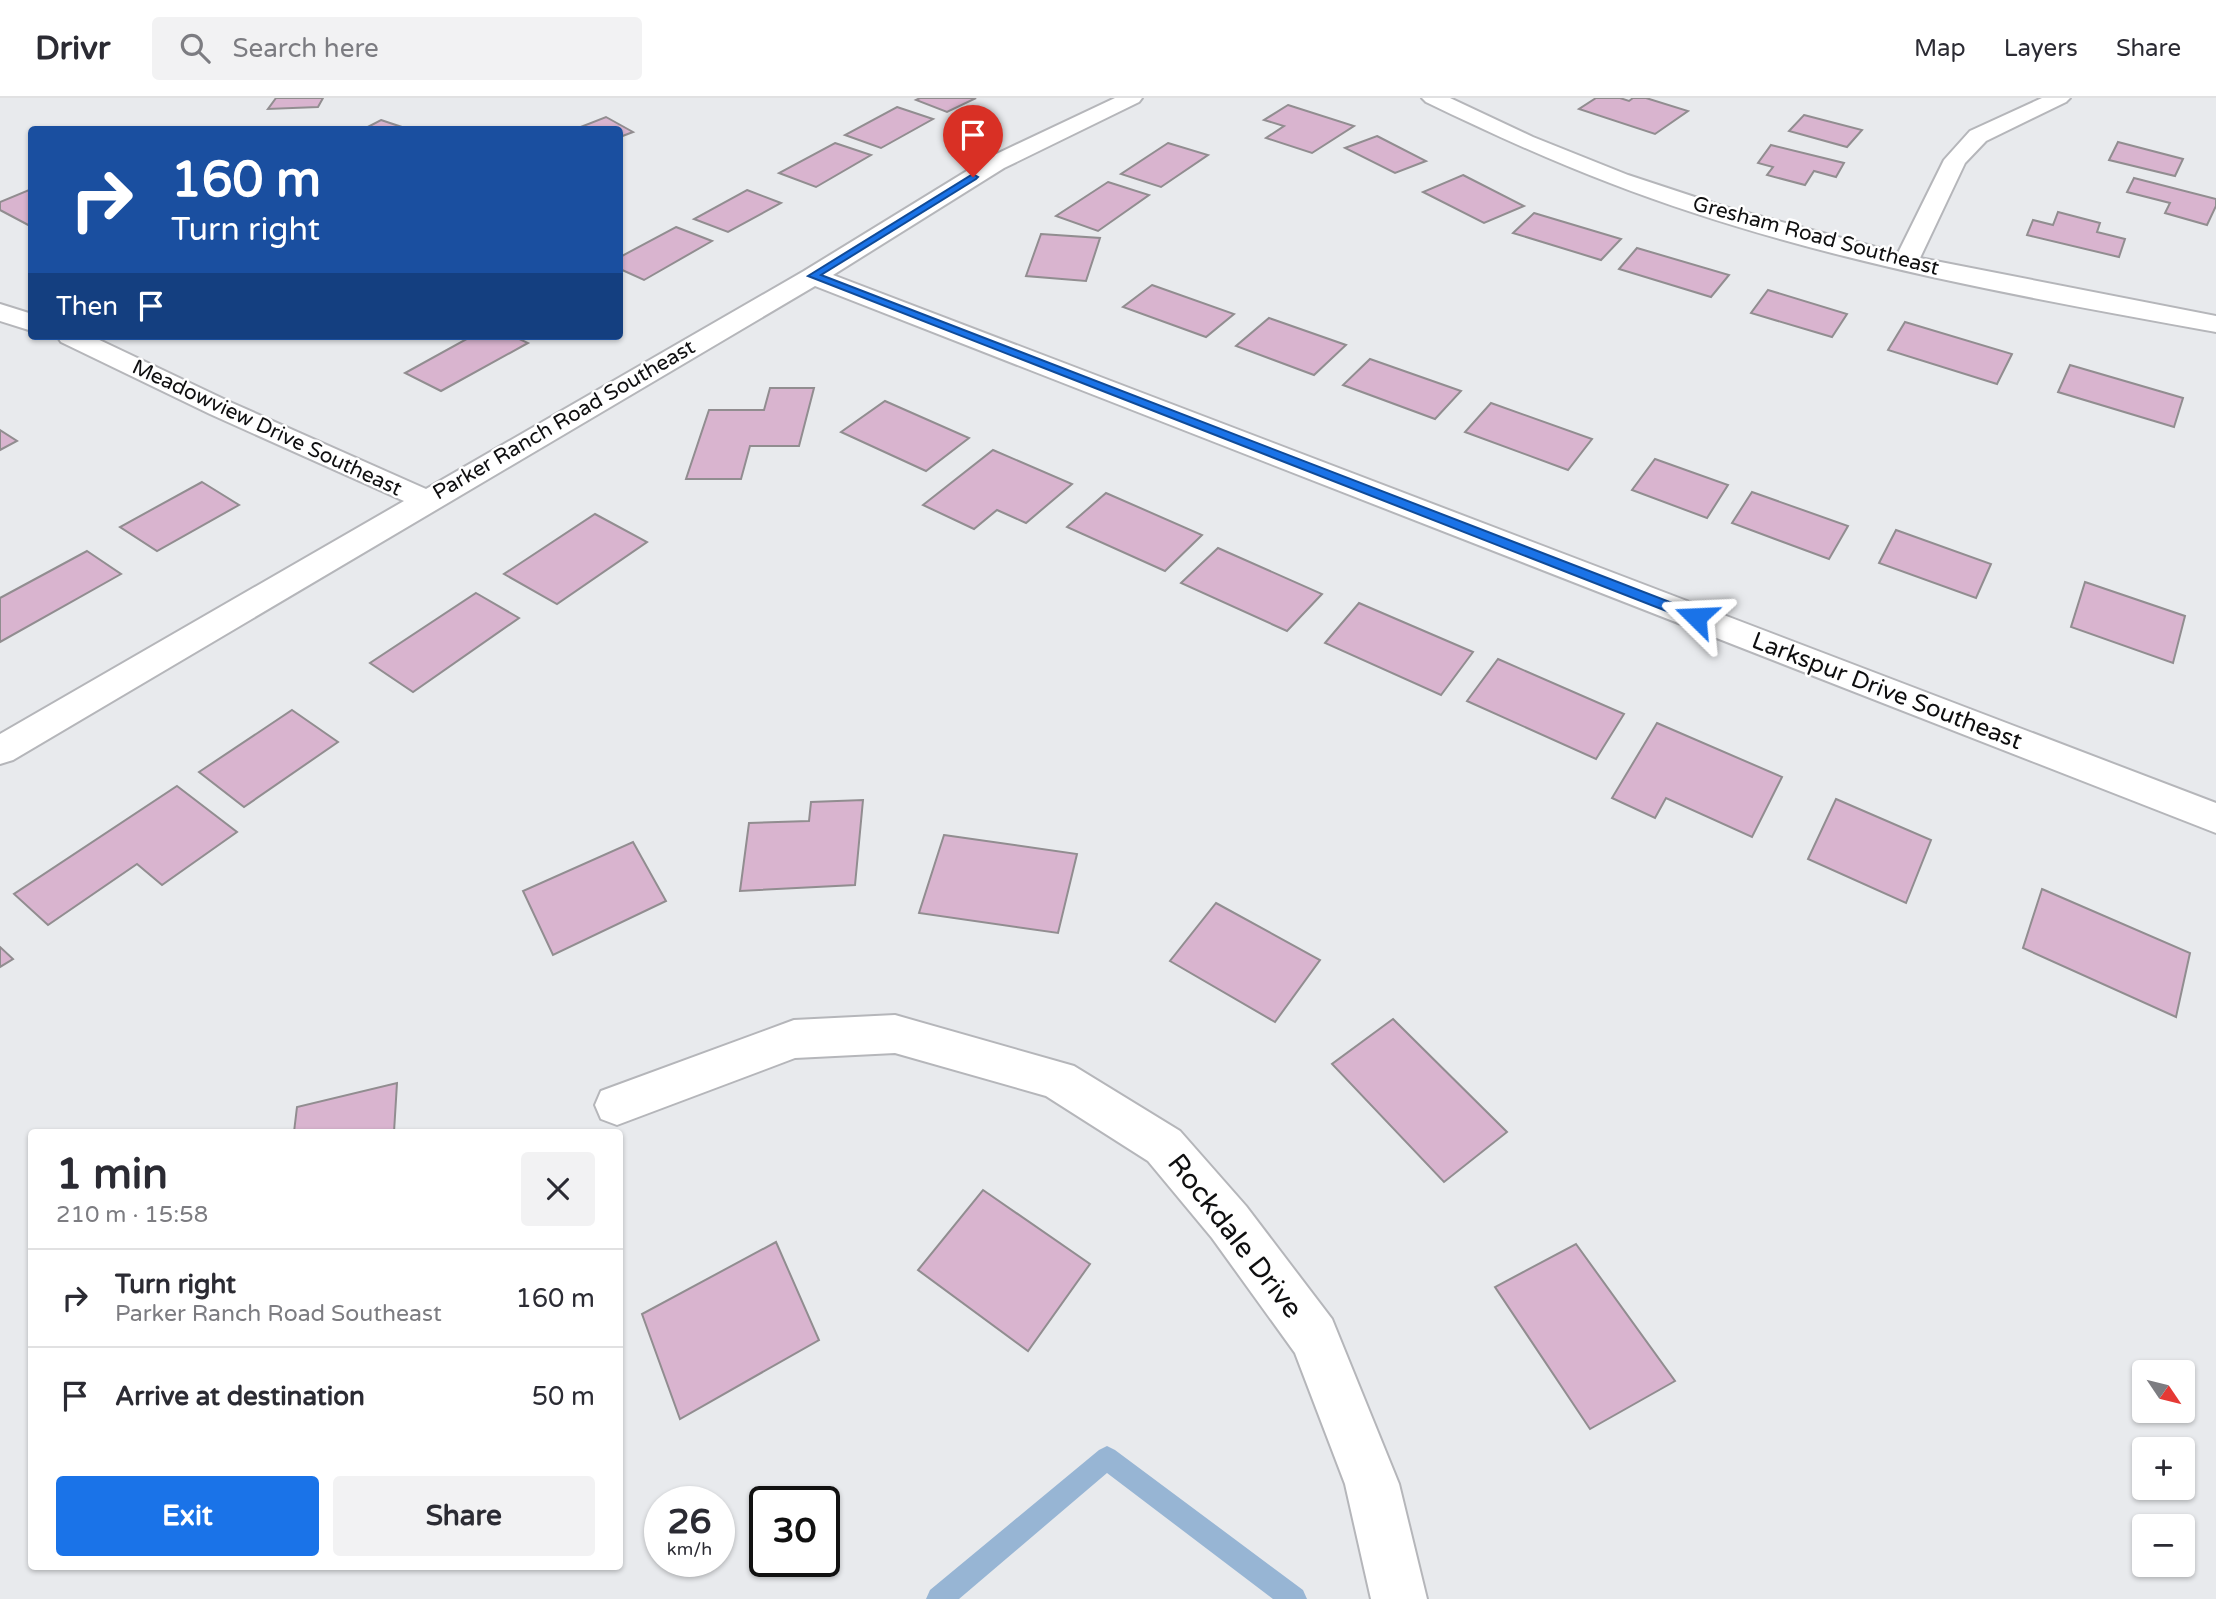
<!DOCTYPE html>
<html lang="en">
<head>
<meta charset="utf-8">
<style>
	body { margin:0; font-family:"Varela Round",sans-serif; background:#f2f2f3; color:#2b2b33; height:100vh; display:flex; flex-direction:column; font-size:26px; white-space:nowrap }
	* { box-sizing:border-box; margin:0 }
	p { font-size:23px; color:#7c7c81 }
	.icon { flex:none; width:38px; height:38px; fill:none; stroke:currentColor; stroke-width:2; stroke-linecap:round; stroke-linejoin:round }
	.map { position:relative; flex:1; overflow:hidden }
	.details { position:absolute; left:28px; top:1031px; width:595px; height:441px; display:flex; flex-direction:column; background:#fff; border-radius:7px; box-shadow:0 2px 5px #0004 }
	.details>* { flex:none }
	.banner { position:absolute; left:28px; top:28px; width:595px; height:214px; border-radius:7px; box-shadow:0 2px 5px #0004; background:#1a4fa0; color:#fff; overflow:hidden }
	.needle { width:46px; rotate:125deg }
	.tools { position:absolute; left:2132px; top:1262px; display:grid; gap:14px }
	.tools a { display:grid; place-items:center; width:63px; height:63px; border-radius:7px; background:#fff; box-shadow:0 2px 5px #0004; font-size:35px }
	.speed { position:absolute; left:644px; top:1388px; display:flex; gap:14px; font-size:35px; font-weight:700; text-align:center }
	.speed>* { display:grid; place-content:center; width:91px; height:91px; border-radius:50%; background:#fff; box-shadow:0 2px 5px #0004; line-height:1 }
	.speed small { font-size:18px; font-weight:400 }
	.speed .limit { border:4px solid #111; border-radius:10px; background:#fff; color:#111 }
	.pin { position:absolute; display:grid; place-items:center; width:60px; height:60px; color:#fff; margin:-72px -30px; border-radius:50% 50% 50% 0; rotate:-45deg; box-shadow:0 0 7px #0007 }
	.pin .icon { rotate:45deg }
	.me { position:absolute; width:77px; margin:-38px; rotate:291deg; stroke-linejoin:round; filter:drop-shadow(0 0 5px #0008) }
	.turn { display:flex; align-items:center; gap:24px; height:147px; padding:0 28px; font-size:32px }
	.turn .icon { width:91px; height:91px; stroke-width:2.5 }
	.turn b { display:block; font-size:49px; line-height:60px }
	.then { display:flex; align-items:center; height:66px; padding:0 28px; background:#0003; gap:14px; font-size:26px }
	.round { display:grid; place-items:center; flex:none; width:74px; height:74px; border-radius:7px; background:#f2f2f3 }
	.headline { display:flex; align-items:center; justify-content:space-between; height:119px; padding:0 28px }
	h1 { font-size:42px; font-weight:700; line-height:52px }
	.action { display:flex; gap:14px; margin-top:auto; padding:14px 28px }
	.action a { flex:1; height:80px; border-radius:7px; background:#1a73e8; color:#fff; font-size:28px; font-weight:700; line-height:80px; text-align:center }
	.action a+a { background:#f2f2f3; color:#2b2b33 }
	ul { padding:0; list-style:none }
	li { display:flex; align-items:center; gap:21px; height:98px; padding:0 28px; border-top:2px solid #e1e1e2 }
	li div { flex:1 }
	li b { display:block; font-size:26px }
	li em { font-style:normal }
	header { display:flex; align-items:center; gap:42px; box-sizing:border-box; height:98px; padding:0 35px; background:#fff; border-bottom:2px solid #e1e1e2 }
	header strong { font-size:33px }
	nav { display:flex; gap:38px; margin-inline-start:auto; font-size:24px }
	.search { width:490px; height:63px; background:#f2f2f3; display:flex; align-items:center; gap:18px; box-sizing:border-box; padding:0 24px; border-radius:7px; color:#7c7c81; font-size:26px }
	.map>svg:first-child { display:block }
</style>
</head>
<body>
<header>
<strong>Drivr</strong>
<div class="search"><svg class="icon" aria-label="search" viewBox="0 0 24 24"><circle cx="10" cy="10" r="6"/><path d="M15 15l6 6"/></svg>Search here</div>
<nav><a>Map</a><a>Layers</a><a>Share</a></nav>
</header>
<div class="map">
<svg width="2216" height="1501" viewBox="0 0 2216 1501">
	<rect width="100%" height="100%" fill="#e8eaed"/>
	<g fill="none" stroke-linecap="round" stroke-linejoin="round">
		<!-- stream -->
		<polygon fill="#97b5d4" fill-rule="evenodd" points="1107,1348 1115,1352 1303,1492 1307,1501 1273,1501 1107,1375 959,1501 926,1501 930,1492 1099,1352"/>
	</g>
	<!-- building -->
	<g fill="#d9b4cf" stroke="#918d90" stroke-width="2">
		<polygon points="276,0 323,0 318,9 268,11"/>
		<polygon points="920,0 976,0 947,14 916,2"/>
		<polygon points="1596,0 1620,0 1629,3 1633,0 1646,0 1688,13 1655,36 1579,11"/>
		<polygon points="1288,7 1354,28 1312,55 1266,40 1284,28 1264,22"/>
		<polygon points="897,9 933,21 881,50 845,37"/>
		<polygon points="1804,17 1862,32 1847,49 1789,33"/>
		<polygon points="606,19 633,34 620,39 620,32 573,32"/>
		<polygon points="381,22 411,32 362,32"/>
		<polygon points="1377,38 1426,63 1395,75 1345,50"/>
		<polygon points="2118,44 2183,61 2175,78 2109,62"/>
		<polygon points="835,45 871,57 816,89 779,75"/>
		<polygon points="1168,45 1208,57 1161,89 1121,76"/>
		<polygon points="1771,47 1844,65 1836,79 1814,73 1805,87 1767,77 1773,69 1758,65"/>
		<polygon points="1463,77 1524,108 1484,125 1423,94"/>
		<polygon points="2134,80 2216,101 2216,108 2207,127 2165,115 2170,105 2127,94"/>
		<polygon points="1108,84 1149,97 1098,133 1056,118"/>
		<polygon points="29,92 32,93 32,129 0,112 0,104"/>
		<polygon points="747,92 781,105 728,134 694,121"/>
		<polygon points="2058,114 2100,125 2097,134 2125,141 2119,159 2027,137 2033,122 2053,127"/>
		<polygon points="1534,115 1621,141 1601,162 1513,135"/>
		<polygon points="676,129 712,143 644,182 620,171 620,159"/>
		<polygon points="1041,136 1100,140 1086,183 1026,178"/>
		<polygon points="1637,150 1729,177 1711,199 1619,171"/>
		<polygon points="1152,187 1234,216 1206,239 1123,209"/>
		<polygon points="1768,192 1847,216 1832,239 1751,215"/>
		<polygon points="1269,220 1346,247 1314,277 1236,248"/>
		<polygon points="1905,224 2012,256 1997,286 1888,252"/>
		<polygon points="472,238 513,238 528,245 441,293 405,275"/>
		<polygon points="1370,261 1461,293 1435,321 1343,287"/>
		<polygon points="2070,267 2183,300 2174,329 2058,294"/>
		<polygon points="770,290 814,290 799,348 750,348 741,381 686,381 709,312 764,312"/>
		<polygon points="885,303 969,340 926,373 841,334"/>
		<polygon points="1491,305 1592,341 1568,372 1465,334"/>
		<polygon points="0,332 17,343 0,352"/>
		<polygon points="993,352 1072,386 1026,425 997,412 974,431 923,407"/>
		<polygon points="1655,361 1728,387 1707,420 1632,392"/>
		<polygon points="202,384 239,407 157,453 120,429"/>
		<polygon points="1752,394 1848,428 1829,461 1732,425"/>
		<polygon points="1106,395 1202,437 1165,473 1067,429"/>
		<polygon points="595,416 647,444 557,506 504,476"/>
		<polygon points="1896,432 1991,466 1976,500 1879,465"/>
		<polygon points="1218,450 1322,496 1287,533 1181,485"/>
		<polygon points="87,453 121,476 0,544 0,500"/>
		<polygon points="2085,484 2185,518 2173,565 2071,529"/>
		<polygon points="476,495 519,520 413,594 370,565"/>
		<polygon points="1359,505 1473,554 1441,597 1325,545"/>
		<polygon points="1498,561 1624,616 1596,661 1467,603"/>
		<polygon points="292,612 338,644 244,709 199,674"/>
		<polygon points="1657,625 1782,679 1752,739 1666,700 1655,720 1612,700"/>
		<polygon points="177,688 237,734 162,787 137,766 48,827 14,796"/>
		<polygon points="1836,701 1931,742 1906,805 1808,761"/>
		<polygon points="863,702 855,787 740,793 749,725 809,723 811,704"/>
		<polygon points="944,737 1077,756 1058,835 919,815"/>
		<polygon points="633,744 666,803 553,857 523,793"/>
		<polygon points="2042,791 2190,855 2176,919 2023,850"/>
		<polygon points="1216,805 1320,862 1275,924 1170,863"/>
		<polygon points="0,849 13,861 0,869"/>
		<polygon points="1393,921 1507,1034 1444,1084 1332,966"/>
		<polygon points="397,985 394,1034 294,1034 297,1009"/>
		<polygon points="983,1092 1090,1166 1028,1253 918,1172"/>
		<polygon points="776,1144 819,1242 680,1321 642,1216"/>
		<polygon points="1576,1146 1675,1283 1590,1331 1495,1189"/>
	</g>
	<g fill="none" stroke-linecap="round" stroke-linejoin="round">
		<!-- minor casing -->
		<g stroke="#b5b6ba" stroke-width="4">
			<g id="minor">
				<polygon points="1115,0 1142,0 1139,4 1004,70 833,177 2216,705 2216,735 815,188 13,662 0,666 0,636 404,403 210,316 61,244 57,238 91,238 230,304 426,391 804,173 988,60"/>
				<path d="M 1422,0 L 1450,0 L 1533,39 L 1628,77 L 1725,109 L 1898,155 L 1944,62 L 1970,33 L 2042,0 L 2070,0 L 2066,4 L 1986,43 L 1965,65 L 1920,160 L 2216,218 L 2216,234 C 2012,197 1804,160 1610,85 C 1547,61 1486,33 1426,4 Z"/>
				<polygon points="0,206 32,216 32,233 0,223"/>
				<polygon points="895,917 1074,968 1180,1033 1246,1108 1332,1221 1399,1386 1427,1501 1371,1501 1345,1386 1295,1255 1212,1140 1148,1063 1046,998 895,955 795,960 617,1027 601,1021 595,1007 601,993 794,922"/>
			</g>
		</g>
		<!-- minor -->
		<use href="#minor" fill="#fff" fill-rule="evenodd"/>
	</g>
	<!-- route -->
	<polygon fill="#1a73e8" stroke="#114b97" stroke-width="2" points="973,76 978,79 976,81 821,177 1701,516 1703,519 1701,523 1692,523 808,178"/>
	<g text-anchor="middle" dominant-baseline="central" stroke-width="5" stroke-linejoin="round" paint-order="stroke">
		<!-- far-street labels -->
		<g font-size="21" fill="#0f0f10" stroke="#fff">
			<text transform="translate(1816 138) rotate(15)">Gresham Road Southeast</text>
			<text transform="translate(564 322) rotate(-30)">Parker Ranch Road Southeast</text>
			<text transform="translate(267 330) rotate(25)">Meadowview Drive Southeast</text>
		</g>
		<!-- street labels -->
		<g font-size="24" fill="#0f0f10" stroke="#fff">
			<text transform="translate(1887 593) rotate(21)">Larkspur Drive Southeast</text>
		</g>
		<!-- near-street labels -->
		<g font-size="28" fill="#0f0f10" stroke="#fff">
			<text transform="translate(1235 1138) rotate(52)">Rockdale Drive</text>
		</g>
	</g>
</svg>
<div class="tools">
<a><svg class="needle" viewBox="-14 -14 28 28"><path d="M0-13l5 13h-10z" fill="#e53935"/><path d="M0 13l5-13h-10z" fill="#7c7c81"/></svg></a>
<a>+</a>
<a>−</a>
</div>
<div class="speed"><div>26<small>km/h</small></div><div class="limit">30</div></div>
<div class="pin" style="left:973px;top:79px;background:#d93025"><svg class="icon" aria-label="arrive" viewBox="0 0 24 24"><path d="M6 21V4h12l-3 4 3 4H6"/></svg></div>
<svg class="me" style="left:1696px;top:519px" viewBox="-20 -20 40 40"><path d="M0-17L14 15 0 8-14 15z" fill="#1a73e8" stroke="#fff" stroke-width="4"/></svg>
<div class="banner">
<div class="turn"><svg class="icon" aria-label="right" viewBox="0 0 24 24"><path d="M7 20v-9h11M14 6l5 5-5 5"/></svg><div><b>160 m</b>Turn right</div></div>
<div class="then">Then<svg class="icon" aria-label="arrive" viewBox="0 0 24 24"><path d="M6 21V4h12l-3 4 3 4H6"/></svg></div>
</div>
<section class="details">
<div class="headline"><div><h1>1 min</h1><p>210 m · 15:58</p></div><a class="round"><svg class="icon" aria-label="close" viewBox="0 0 24 24"><path d="M6 6l12 12M18 6L6 18"/></svg></a></div>
<ul>
<li><svg class="icon" aria-label="right" viewBox="0 0 24 24"><path d="M7 20v-9h11M14 6l5 5-5 5"/></svg><div><b>Turn right</b><p>Parker Ranch Road Southeast</p></div><em>160 m</em></li>
<li><svg class="icon" aria-label="arrive" viewBox="0 0 24 24"><path d="M6 21V4h12l-3 4 3 4H6"/></svg><div><b>Arrive at destination</b></div><em>50 m</em></li>
</ul>
<div class="action"><a>Exit</a><a>Share</a></div>
</section>
</div>
</body>
</html>
